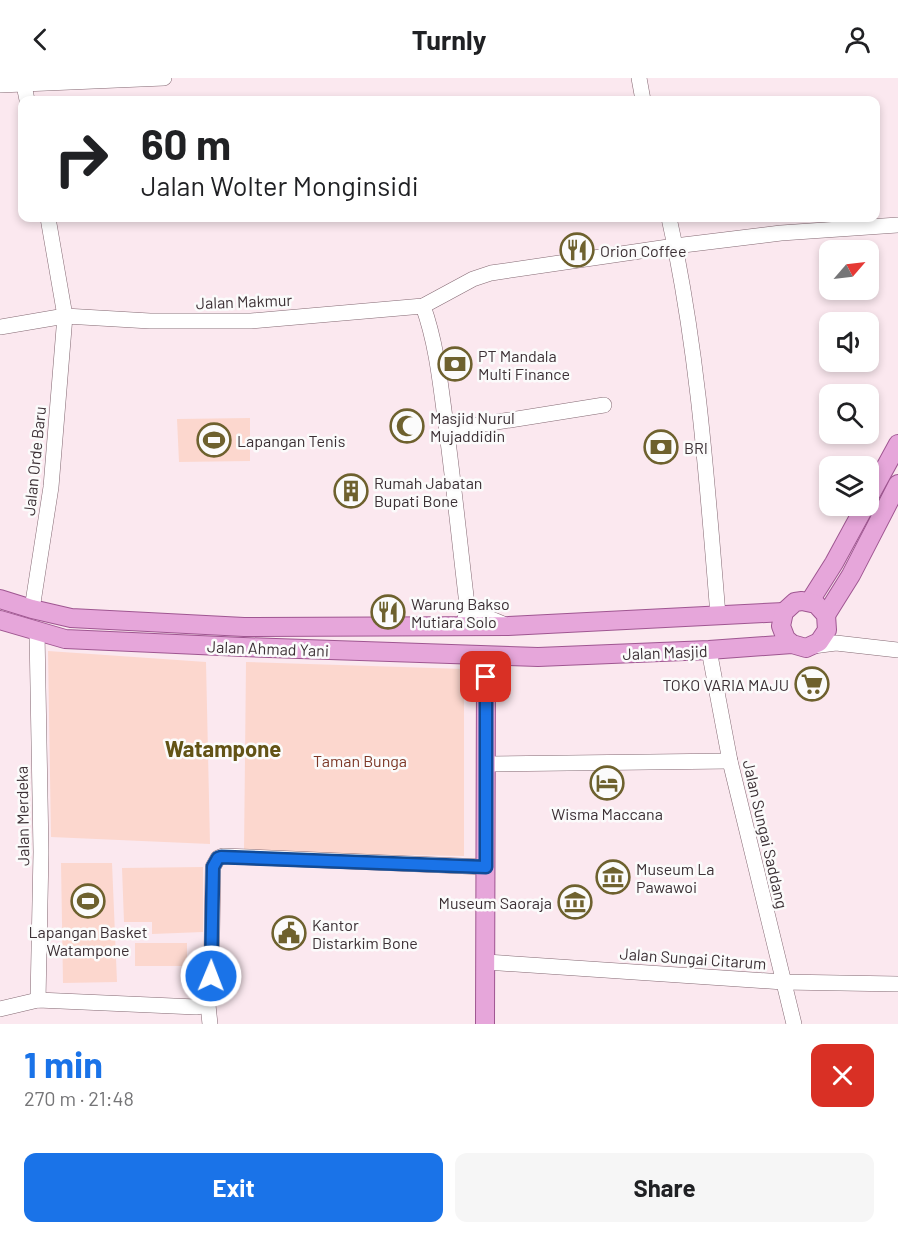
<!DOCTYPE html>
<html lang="en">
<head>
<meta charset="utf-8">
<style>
	body { margin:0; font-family:Barlow,sans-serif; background:#f6f6f6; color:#202124; height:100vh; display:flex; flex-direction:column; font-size:22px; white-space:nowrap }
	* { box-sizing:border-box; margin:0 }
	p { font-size:20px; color:#757577 }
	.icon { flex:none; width:33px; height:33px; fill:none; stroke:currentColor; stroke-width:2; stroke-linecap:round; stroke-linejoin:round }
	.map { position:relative; height:946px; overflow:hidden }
	.side { display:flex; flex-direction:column; background:#fff; flex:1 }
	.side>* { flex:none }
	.top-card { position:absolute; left:18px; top:18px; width:862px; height:126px; border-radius:12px; box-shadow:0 3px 9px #0003; background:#fff; color:#202124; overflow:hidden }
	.needle { width:39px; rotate:62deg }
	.fabs { position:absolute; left:819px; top:162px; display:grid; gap:12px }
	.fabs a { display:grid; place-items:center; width:60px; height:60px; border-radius:12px; background:#fff; box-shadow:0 3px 9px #0003; font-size:30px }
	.pin { position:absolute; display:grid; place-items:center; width:51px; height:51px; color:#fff; margin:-26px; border-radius:12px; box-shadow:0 3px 9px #0006 }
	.me { position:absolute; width:66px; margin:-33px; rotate:1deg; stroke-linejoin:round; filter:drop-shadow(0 0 4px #0008) }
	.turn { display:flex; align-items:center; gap:21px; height:126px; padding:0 24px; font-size:27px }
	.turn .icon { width:78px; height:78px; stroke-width:2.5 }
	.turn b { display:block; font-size:42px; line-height:51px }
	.round { display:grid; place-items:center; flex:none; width:63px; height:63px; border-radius:12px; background:#f6f6f6 }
	.headline { display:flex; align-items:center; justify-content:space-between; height:102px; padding:0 24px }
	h1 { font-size:36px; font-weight:700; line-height:45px; color:#1a73e8 }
	.primary-button { display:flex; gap:12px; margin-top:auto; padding:12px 24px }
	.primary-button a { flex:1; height:69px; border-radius:12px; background:#1a73e8; color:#fff; font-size:24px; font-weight:700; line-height:69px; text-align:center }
	.primary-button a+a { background:#f6f6f6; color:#202124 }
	header { display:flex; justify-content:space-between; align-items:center; height:78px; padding:0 24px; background:#fff; font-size:27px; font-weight:700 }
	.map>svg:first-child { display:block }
</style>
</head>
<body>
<header><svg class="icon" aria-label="back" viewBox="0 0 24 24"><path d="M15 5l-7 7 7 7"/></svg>Turnly<svg class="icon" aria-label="person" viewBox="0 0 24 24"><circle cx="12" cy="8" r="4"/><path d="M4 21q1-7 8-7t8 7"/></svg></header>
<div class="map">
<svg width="898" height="946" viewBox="0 0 898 946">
	<rect width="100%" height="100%" fill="#fbe8ef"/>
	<!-- green -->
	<g fill="#fcd7ce">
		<polygon points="250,340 250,383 179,384 177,341"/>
		<polygon points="48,573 206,584 210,766 51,759"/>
		<polygon points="246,584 464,591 464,778 244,774"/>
		<polygon points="61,785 112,785 117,904 63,905"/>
		<polygon points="203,789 203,854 152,856 152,844 124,844 122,790"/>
		<rect x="135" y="865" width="52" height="23"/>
	</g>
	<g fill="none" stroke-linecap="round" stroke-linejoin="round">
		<!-- minor casing -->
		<g stroke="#846973" stroke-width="16">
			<g id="minor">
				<polyline points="639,0 643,22"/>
				<polyline points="0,7 164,0"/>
				<polyline points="24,7 27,22"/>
				<path d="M 669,140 C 698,270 707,404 718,537"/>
				<path d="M 423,228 C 436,264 440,302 445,340 C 453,399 459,459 466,518 L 467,531 L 464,547"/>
				<polyline points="0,249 65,238 150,243 251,243 423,228 473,201 491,195 675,168 781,155 898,147"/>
				<polyline points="447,352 604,327"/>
				<polyline points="32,531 51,409 65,238 48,140"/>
				<polyline points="467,531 503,546"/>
				<polyline points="37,554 41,774 38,922"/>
				<polyline points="813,568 836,565 898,572"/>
				<polyline points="709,572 730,683 794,946"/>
				<polyline points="488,686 730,683"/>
				<polyline points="486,884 783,904 898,906"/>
				<polyline points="0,931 38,922 196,929 208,927"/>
				<polyline points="210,946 208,927 211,920 213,789 218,780 223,778 486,789"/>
			</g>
		</g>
		<!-- major casing -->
		<g stroke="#9f5691" stroke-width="20">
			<g id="major">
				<polyline points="868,421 898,366"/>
				<polyline points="0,521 32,531 71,540 244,549 508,548 784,534"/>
				<polyline points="810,523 834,485 865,428"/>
				<polyline points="826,537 851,497 898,406"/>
				<polyline points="0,542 65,561 243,569 538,579 709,572 792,566 806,570 819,564 827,552 826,537 816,526 802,523 795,524 784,534 781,548 786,561 792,566"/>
				<polyline points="485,946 486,599"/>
			</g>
		</g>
		<!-- minor -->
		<use href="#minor" stroke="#fff" stroke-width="15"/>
		<!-- major -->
		<use href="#major" stroke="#e6a6da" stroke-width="18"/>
	</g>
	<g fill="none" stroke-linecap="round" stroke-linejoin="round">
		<!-- route casing -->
		<g stroke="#114b97" stroke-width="15">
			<polyline id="route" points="211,898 213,789 218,780 221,779 486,789 486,599"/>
		</g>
		<!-- route -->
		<use href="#route" stroke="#1a73e8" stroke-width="10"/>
	</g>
	<!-- icons -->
	<defs>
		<g id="restaurant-ring" transform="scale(1.725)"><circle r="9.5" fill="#fbfbfb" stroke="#6e612e" stroke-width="1.5"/><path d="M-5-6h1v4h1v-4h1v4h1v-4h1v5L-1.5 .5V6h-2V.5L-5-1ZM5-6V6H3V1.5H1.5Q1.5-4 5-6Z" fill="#6e612e"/></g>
		<g id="bank-ring" transform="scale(1.725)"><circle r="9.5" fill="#fbfbfb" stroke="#6e612e" stroke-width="1.5"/><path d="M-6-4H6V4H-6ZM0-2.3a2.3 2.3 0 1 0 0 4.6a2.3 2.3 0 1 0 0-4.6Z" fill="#6e612e"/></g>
		<g id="mosque-ring" transform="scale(1.725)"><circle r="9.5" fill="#fbfbfb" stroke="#6e612e" stroke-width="1.5"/><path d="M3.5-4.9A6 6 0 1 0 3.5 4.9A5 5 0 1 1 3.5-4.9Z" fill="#6e612e"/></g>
		<g id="stadium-ring" transform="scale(1.725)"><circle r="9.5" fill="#fbfbfb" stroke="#6e612e" stroke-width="1.5"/><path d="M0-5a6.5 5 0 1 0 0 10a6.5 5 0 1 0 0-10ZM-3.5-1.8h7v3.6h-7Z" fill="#6e612e"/></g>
		<g id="building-ring" transform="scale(1.725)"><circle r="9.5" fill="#fbfbfb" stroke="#6e612e" stroke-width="1.5"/><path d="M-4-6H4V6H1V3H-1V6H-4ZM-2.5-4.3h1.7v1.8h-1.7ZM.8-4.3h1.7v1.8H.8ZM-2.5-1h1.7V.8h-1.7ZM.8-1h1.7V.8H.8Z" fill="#6e612e"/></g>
		<g id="supermarket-ring" transform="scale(1.725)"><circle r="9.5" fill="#fbfbfb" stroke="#6e612e" stroke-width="1.5"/><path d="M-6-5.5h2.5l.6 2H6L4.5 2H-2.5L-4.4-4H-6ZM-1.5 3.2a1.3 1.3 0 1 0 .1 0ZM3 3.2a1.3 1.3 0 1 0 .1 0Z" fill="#6e612e"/></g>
		<g id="hotel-ring" transform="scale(1.725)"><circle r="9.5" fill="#fbfbfb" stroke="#6e612e" stroke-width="1.5"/><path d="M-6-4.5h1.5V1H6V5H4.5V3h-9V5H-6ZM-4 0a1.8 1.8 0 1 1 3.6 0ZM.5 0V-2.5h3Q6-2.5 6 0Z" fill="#6e612e"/></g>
		<g id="museum-ring" transform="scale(1.725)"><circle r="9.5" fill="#fbfbfb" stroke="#6e612e" stroke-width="1.5"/><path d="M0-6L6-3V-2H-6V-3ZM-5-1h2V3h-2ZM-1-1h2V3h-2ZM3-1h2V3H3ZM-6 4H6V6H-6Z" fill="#6e612e"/></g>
		<g id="civic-ring" transform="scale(1.725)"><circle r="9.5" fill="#fbfbfb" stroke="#6e612e" stroke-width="1.5"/><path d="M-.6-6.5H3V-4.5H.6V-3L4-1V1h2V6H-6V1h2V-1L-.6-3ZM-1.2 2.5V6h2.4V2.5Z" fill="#6e612e"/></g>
	</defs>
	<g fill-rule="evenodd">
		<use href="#restaurant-ring" x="577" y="172"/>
		<use href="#bank-ring" x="455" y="286"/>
		<use href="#mosque-ring" x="407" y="348"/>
		<use href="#stadium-ring" x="214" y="362"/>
		<use href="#bank-ring" x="661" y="369"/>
		<use href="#building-ring" x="351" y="413"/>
		<use href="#restaurant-ring" x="388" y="534"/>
		<use href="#supermarket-ring" x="812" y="606"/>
		<use href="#hotel-ring" x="607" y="705"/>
		<use href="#museum-ring" x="613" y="799"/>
		<use href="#stadium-ring" x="88" y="823"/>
		<use href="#museum-ring" x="575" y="824"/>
		<use href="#civic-ring" x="289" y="855"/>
	</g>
	<g text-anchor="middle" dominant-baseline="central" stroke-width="5" stroke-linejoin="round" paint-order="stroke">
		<!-- poi labels -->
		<g font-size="16" fill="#3c3035" stroke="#fbfbfb" text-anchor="start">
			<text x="600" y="172">Orion Coffee</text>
			<text x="478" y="277">PT Mandala<tspan x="478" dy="18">Multi Finance</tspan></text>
			<text x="430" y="339">Masjid Nurul<tspan x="430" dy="18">Mujaddidin</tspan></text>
			<text x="237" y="362">Lapangan Tenis</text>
			<text x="684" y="369">BRI</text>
			<text x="374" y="404">Rumah Jabatan<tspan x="374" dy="18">Bupati Bone</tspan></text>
			<text x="411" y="525">Warung Bakso<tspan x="411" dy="18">Mutiara Solo</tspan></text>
			<text x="789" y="606" text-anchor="end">TOKO VARIA MAJU</text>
			<text x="607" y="735" text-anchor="middle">Wisma Maccana</text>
			<text x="636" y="790">Museum La<tspan x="636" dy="18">Pawawoi</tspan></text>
			<text x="552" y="824" text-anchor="end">Museum Saoraja</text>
			<text x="312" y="846">Kantor<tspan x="312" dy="18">Distarkim Bone</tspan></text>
			<text x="88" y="853" text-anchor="middle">Lapangan Basket<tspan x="88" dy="18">Watampone</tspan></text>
		</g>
		<!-- street labels -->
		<g font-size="16" fill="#3c3035" stroke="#fbfbfb">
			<text transform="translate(244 223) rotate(-2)">Jalan Makmur</text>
			<text transform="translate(34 383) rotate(-84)">Jalan Orde Baru</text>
			<text transform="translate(268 570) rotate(2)">Jalan Ahmad Yani</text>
			<text transform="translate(665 574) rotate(-2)">Jalan Masjid</text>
			<text transform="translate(22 738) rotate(-91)">Jalan Merdeka</text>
			<text transform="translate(766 756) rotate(77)">Jalan Sungai Saddang</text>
			<text transform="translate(693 880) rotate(4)">Jalan Sungai Citarum</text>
		</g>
		<!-- park labels -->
		<g font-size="16" fill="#7d3827" stroke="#fbfbfb">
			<text x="360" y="682">Taman Bunga</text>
		</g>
		<!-- district labels -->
		<g font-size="22" font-weight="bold" fill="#625316" stroke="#fbfbfb">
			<text x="223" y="670">Watampone</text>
		</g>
	</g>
</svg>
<div class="fabs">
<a><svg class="needle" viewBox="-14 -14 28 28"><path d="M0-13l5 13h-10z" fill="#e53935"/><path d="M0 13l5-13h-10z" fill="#757577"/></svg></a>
<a><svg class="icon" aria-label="sound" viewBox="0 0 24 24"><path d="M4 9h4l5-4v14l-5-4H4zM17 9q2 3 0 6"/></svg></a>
<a><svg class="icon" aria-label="search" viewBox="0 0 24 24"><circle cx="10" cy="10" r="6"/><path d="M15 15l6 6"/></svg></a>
<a><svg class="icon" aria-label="layers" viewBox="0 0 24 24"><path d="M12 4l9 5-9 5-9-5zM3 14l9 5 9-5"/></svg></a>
</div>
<div class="pin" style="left:486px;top:599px;background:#d93025"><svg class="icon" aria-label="arrive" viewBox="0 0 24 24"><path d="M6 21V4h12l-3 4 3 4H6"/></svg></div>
<svg class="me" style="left:211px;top:898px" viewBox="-20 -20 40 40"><circle r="17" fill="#1a73e8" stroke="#fff" stroke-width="3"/><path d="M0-11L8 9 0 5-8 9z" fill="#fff"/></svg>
<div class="top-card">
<div class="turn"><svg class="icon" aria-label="right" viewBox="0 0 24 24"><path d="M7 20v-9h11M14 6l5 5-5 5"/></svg><div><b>60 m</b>Jalan Wolter Monginsidi</div></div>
</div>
</div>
<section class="side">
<div class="headline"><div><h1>1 min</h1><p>270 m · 21:48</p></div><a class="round" style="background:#d93025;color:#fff"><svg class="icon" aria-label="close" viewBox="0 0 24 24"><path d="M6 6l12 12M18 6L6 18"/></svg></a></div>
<div class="primary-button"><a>Exit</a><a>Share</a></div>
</section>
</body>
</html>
